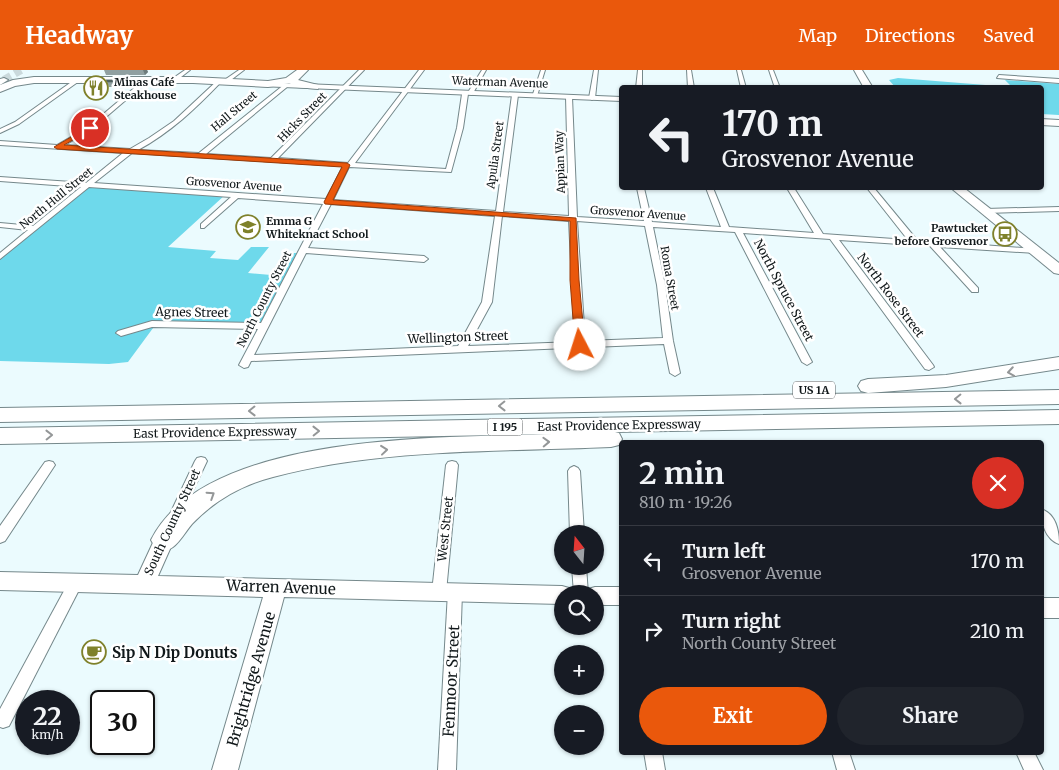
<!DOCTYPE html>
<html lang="en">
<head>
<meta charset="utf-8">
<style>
	body { margin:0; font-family:Merriweather,serif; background:#20242c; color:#f1f3f6; height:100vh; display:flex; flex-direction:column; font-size:19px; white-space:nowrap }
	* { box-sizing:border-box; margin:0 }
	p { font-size:16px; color:#9ea1a6 }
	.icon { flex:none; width:28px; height:28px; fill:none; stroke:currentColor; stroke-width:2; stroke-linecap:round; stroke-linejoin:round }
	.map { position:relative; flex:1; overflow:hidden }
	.details { position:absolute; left:619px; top:370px; width:425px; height:315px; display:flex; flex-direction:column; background:#171b24; border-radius:5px; box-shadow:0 1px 4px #0004 }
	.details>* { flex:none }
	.top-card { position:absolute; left:619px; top:15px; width:425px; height:105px; border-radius:5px; box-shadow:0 1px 4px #0004; background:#171b24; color:#f1f3f6; overflow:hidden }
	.needle { width:32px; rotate:343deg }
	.tools { position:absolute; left:554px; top:455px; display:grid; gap:10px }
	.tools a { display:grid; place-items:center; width:50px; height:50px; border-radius:50%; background:#171b24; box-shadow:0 1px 4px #0004; font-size:25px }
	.speed { position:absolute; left:15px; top:620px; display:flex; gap:10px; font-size:25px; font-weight:700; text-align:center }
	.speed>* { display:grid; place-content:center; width:65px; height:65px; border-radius:50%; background:#171b24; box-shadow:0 1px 4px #0004; line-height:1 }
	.speed small { font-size:12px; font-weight:400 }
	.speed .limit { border:2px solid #111; border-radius:8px; background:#fff; color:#111 }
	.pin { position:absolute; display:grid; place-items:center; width:42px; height:42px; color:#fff; margin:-21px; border:2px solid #fff; border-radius:50%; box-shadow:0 1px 5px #0007 }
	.me { position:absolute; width:55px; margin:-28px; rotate:355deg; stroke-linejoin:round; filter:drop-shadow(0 0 4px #0008) }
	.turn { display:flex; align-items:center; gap:18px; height:105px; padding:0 20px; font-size:22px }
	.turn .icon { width:65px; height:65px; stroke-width:2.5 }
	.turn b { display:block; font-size:35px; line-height:42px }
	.round { display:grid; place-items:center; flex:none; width:52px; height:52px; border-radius:26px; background:#20242c }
	.overview { display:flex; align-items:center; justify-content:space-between; height:85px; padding:0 20px }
	h1 { font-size:30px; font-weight:700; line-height:38px }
	.action { display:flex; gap:10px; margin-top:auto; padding:10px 20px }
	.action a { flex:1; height:58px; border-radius:30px; background:#ea580c; color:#fff; font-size:20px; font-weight:700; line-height:58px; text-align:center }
	.action a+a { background:#20242c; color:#f1f3f6 }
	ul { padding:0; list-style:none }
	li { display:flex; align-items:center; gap:15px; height:70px; padding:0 20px; border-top:1px solid #363941 }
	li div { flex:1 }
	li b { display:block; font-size:19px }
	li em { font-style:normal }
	header { display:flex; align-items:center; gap:30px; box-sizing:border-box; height:70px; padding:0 25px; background:#ea580c; color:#fff }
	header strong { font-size:24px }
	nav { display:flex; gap:28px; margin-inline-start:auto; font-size:18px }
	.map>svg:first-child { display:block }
</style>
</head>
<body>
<header>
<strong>Headway</strong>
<nav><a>Map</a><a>Directions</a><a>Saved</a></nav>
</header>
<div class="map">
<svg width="1059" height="700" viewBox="0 0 1059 700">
	<rect width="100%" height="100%" fill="#ebfbfe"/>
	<!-- green -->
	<g fill="#6ed9eb">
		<polygon points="898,8 998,16 999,17 895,17 889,10"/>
		<polygon points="1005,10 1059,14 1059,45 1041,44 1041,18 1012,17"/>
		<polygon points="86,116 225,125 168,177 216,181 210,188 238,190 251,177 269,177 248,203 271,205 290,183 302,183 264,256 156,254 128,292 109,294 0,291 0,187"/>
	</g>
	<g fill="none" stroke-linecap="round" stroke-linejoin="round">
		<!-- secondary-tunnel -->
		<polyline stroke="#cad9dc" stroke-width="8" stroke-dasharray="8 4.5" stroke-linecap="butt" points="4,10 21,0"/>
		<!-- street casing -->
		<g stroke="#75888b" stroke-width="2">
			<g id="street">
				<polygon points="185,0 190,0 176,11 172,11 172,9"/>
				<polygon points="239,0 244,0 227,13 223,13 223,11"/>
				<path d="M 359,0 L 364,0 L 278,88 L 348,93 L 419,0 L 424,0 L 355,93 L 446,99 L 457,58 L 462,24 L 465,22 L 467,24 L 482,0 L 486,0 L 472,25 L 468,24 L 463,58 L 451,102 L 349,97 L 333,130 L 496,141 L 512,25 L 515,23 L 518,25 L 503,142 L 569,146 L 566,27 L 569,25 L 572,27 L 577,147 L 644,151 L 637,118 L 644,118 L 652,152 L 721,157 L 706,118 L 713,118 L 729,157 L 814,163 L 787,118 L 794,118 L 823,164 L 908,170 L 867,118 L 874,118 L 917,170 L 1036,179 L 1040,181 L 1036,183 L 940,177 L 978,218 L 978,222 L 972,222 L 930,176 L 839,170 L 933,295 L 934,297 L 929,300 L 925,299 L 830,169 L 743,163 L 812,292 L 807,295 L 802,292 L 735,162 L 653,157 L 665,215 L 673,271 L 680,303 L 675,306 L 670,303 L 664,274 L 251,291 L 248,297 L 244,298 L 239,295 L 258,259 L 152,257 L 121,266 L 116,263 L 118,261 L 152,251 L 261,253 L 323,134 L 238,128 L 204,158 L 201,158 L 201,154 L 231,127 L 89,117 L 0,189 L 0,183 L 28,160 L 0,157 L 0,153 L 33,156 L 81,117 L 0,111 L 0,107 L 86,113 L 123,83 L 0,75 L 0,71 L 57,75 L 88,57 L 146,8 L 148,11 L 92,59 L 65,75 L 130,79 L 149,68 L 174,51 L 219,9 L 221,12 C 196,38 170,63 138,80 L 199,83 L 285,14 L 287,17 L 206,84 L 271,88 ZM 132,83 L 343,96 L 326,129 L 94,113 ZM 331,134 L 495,146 L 482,232 L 458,276 L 254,285 L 306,183 L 424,192 L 428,189 L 424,186 L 308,178 ZM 502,146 L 569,151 L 575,272 L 468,276 L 492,232 ZM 577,151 L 645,156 L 657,215 L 663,268 L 585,271 Z"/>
				<polygon points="541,0 545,0 537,26 532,27"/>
				<polygon points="594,0 598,0 595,28 592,30 589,28"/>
				<polygon points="638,0 642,0 642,18 636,18"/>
				<polygon points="687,0 691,0 694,18 688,18"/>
				<polygon points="737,0 741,0 746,18 741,18"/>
				<polygon points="769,0 773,0 780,18 775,18"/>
				<polygon points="999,5 1059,9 1059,13 997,8"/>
				<polygon points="77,8 82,9 19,54 0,63 0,59 15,52"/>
				<polygon points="1059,137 1059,141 986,143 982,141 986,139"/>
				<polygon points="201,387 205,388 207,391 181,446 180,450 175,451 170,450 169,446 195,391 197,388"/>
				<polygon points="49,391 53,392 55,395 53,398 5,471 0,473 0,456 45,392"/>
				<polygon points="452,391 456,392 458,395 446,522 444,526 439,528 434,526 432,522 446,395 448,392"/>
				<polygon points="574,396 578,398 580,401 584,464 570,464 568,401 570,398"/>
				<path d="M 1041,439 C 1056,444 1059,461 1059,474 C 1045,469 1041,452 1041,439 Z"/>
				<polygon points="572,496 586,496 588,524 574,524"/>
				<polygon points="76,506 81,508 83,512 81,516 9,656 3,658 0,657 0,639 71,508"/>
				<polygon points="455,516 460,518 462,522 456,700 438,700 448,522 450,518"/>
				<polygon points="644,682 662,682 665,700 647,700"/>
				<polygon points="832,682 849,682 855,700 837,700"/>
				<polygon points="1016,682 1034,682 1043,700 1024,700"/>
			</g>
		</g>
		<!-- secondary casing -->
		<g stroke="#75888b" stroke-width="2">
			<g id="secondary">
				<polygon points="4,8 8,10 0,15 0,9"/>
				<polygon points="256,12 621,27 621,31 259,16 255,14"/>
				<polygon points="1041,49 1059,50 1059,56 1041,55"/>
				<polygon points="164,462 171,464 174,470 158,506 562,516 569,518 572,524 562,524 562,534 284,527 238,700 212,700 263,527 0,520 0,502 138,505 157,464"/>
				<polygon points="595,517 621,517 621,535 595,535 595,524 586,524 588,519"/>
				<rect x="1041" y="528" width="18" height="20"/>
			</g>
		</g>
		<!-- primary casing -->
		<g stroke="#75888b" stroke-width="2">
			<g id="primary">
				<polygon points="854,0 862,0 873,18 864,18"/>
				<polygon points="951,118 964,118 1059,193 1059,204 1054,203"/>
			</g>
		</g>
		<!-- highway casing -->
		<g stroke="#75888b" stroke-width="2">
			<g id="highway">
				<polygon points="297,0 308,0 298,10 318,15 318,19 297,17 289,13 268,17 193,13 34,13 15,16 0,22 0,15 13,10 34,7 193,7 268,11 286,8"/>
				<polygon points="1059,287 1059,299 946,317 868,323 861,321 858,316 861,311 868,309 946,305"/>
				<polygon points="1059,320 1059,334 0,352 0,338"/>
				<path d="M 1059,340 L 1059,354 L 615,362 L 619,363 L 622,369 L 619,375 L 611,377 C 499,382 382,378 273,407 C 242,415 214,431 192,454 C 186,461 180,472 173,477 C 167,482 161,479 155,477 L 151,470 C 206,360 450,368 556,364 L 0,374 L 0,358 Z"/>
			</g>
		</g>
		<!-- street -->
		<use href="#street" fill="#fff" fill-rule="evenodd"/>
		<!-- secondary -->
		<use href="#secondary" fill="#fff" fill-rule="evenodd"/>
		<!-- primary -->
		<use href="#primary" fill="#fff" fill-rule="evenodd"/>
		<!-- highway -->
		<use href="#highway" fill="#fff" fill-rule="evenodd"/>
	</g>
	<!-- wall -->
	<g fill="#90a0a1">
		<polygon points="104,0 147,0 148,2 145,5 106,5"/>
		<polygon points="132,10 134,15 132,17 109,17 107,12"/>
	</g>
	<!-- shaded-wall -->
	<g fill="#6c7c7c">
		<polygon points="143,0 147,0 148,2 145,5"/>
		<polygon points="132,10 134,15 132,17 130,12"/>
	</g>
	<!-- building -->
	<polygon fill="#354644" stroke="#6c7c7c" points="106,10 132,10 130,12 107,12"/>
	<!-- one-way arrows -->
	<defs><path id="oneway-chevron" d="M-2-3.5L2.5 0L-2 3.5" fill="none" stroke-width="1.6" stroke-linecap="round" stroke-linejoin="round" transform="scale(1.25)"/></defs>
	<g stroke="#949798">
		<use href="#oneway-chevron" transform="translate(1011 302) rotate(171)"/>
		<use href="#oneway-chevron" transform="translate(958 329) rotate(179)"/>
		<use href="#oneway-chevron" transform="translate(502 336) rotate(179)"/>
		<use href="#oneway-chevron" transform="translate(252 341) rotate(179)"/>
		<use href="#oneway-chevron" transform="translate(316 361) rotate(-1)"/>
		<use href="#oneway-chevron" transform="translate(49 365) rotate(-1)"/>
		<use href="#oneway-chevron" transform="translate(546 372) rotate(-2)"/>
		<use href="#oneway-chevron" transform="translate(384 380) rotate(-6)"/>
		<use href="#oneway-chevron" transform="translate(211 425) rotate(-33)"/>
	</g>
	<!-- route -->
	<polygon fill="#ea580c" stroke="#983908" points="90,56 92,59 64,75 347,93 350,95 333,130 576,148 579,210 585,275 580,278 575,275 570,210 570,151 325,134 324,132 342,97 57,79 54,77"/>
	<!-- icons -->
	<defs>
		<g id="restaurant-ring" transform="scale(1.25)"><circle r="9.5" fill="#fff" stroke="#7f812b" stroke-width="1.5"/><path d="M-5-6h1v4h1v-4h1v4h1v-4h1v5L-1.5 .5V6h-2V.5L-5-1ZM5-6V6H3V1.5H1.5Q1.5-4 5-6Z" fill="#7f812b"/></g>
		<g id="school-ring" transform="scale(1.25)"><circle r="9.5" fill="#fff" stroke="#7f812b" stroke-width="1.5"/><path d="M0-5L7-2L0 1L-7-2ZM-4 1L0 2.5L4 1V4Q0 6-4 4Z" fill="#7f812b"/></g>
		<g id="bus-ring" transform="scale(1.25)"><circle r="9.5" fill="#fff" stroke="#7f812b" stroke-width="1.5"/><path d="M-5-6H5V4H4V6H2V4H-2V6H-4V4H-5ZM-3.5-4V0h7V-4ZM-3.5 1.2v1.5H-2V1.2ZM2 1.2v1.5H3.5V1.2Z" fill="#7f812b"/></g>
		<g id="cafe-ring" transform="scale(1.25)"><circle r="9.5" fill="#fff" stroke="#7f812b" stroke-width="1.5"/><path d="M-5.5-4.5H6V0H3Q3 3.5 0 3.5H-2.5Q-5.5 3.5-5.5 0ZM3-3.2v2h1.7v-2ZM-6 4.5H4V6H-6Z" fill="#7f812b"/></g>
	</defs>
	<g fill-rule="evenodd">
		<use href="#restaurant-ring" x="96" y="18"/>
		<use href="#school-ring" x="248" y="157"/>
		<use href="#bus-ring" x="1005" y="164"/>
		<use href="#cafe-ring" x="94" y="582"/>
	</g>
	<g text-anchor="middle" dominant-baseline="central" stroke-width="5" stroke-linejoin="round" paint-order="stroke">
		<!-- far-poi labels -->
		<g font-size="11" font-weight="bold" fill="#11181a" stroke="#fff" text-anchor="start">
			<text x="114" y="12">Minas Café<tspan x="114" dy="13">Steakhouse</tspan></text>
			<text x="266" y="151">Emma G<tspan x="266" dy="13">Whiteknact School</tspan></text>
			<text x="988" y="158" text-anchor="end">Pawtucket<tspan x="988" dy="13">before Grosvenor</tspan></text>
		</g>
		<!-- far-street labels -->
		<g font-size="11" fill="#11181a" stroke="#fff">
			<text transform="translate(500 12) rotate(2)">Waterman Avenue</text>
			<text transform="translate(234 41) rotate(-40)">Hall Street</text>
			<text transform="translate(302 47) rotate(-46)">Hicks Street</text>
			<text transform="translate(495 85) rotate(-82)">Apulia Street</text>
			<text transform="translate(560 92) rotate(-92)">Appian Way</text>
			<text transform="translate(234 114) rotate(4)">Grosvenor Avenue</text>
			<text transform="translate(56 128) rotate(-39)">North Hull Street</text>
			<text transform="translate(638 143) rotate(4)">Grosvenor Avenue</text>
			<text transform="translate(670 208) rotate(80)">Roma Street</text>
			<text transform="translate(264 229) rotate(-63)">North County Street</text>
		</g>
		<!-- shield labels -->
		<g fill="#fff" stroke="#585d5f" stroke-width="1">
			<rect x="793" y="311.5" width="42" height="17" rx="4"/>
			<rect x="487.5" y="348.5" width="35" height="17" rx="4"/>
		</g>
		<g font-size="11" font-weight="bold" fill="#11181a">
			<text x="814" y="320">US 1A</text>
			<text x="505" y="357">I 195</text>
		</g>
		<!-- street labels -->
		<g font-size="12" fill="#11181a" stroke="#fff">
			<text transform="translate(784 220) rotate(62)">North Spruce Street</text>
			<text transform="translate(891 225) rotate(53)">North Rose Street</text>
			<text transform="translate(192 242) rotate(1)">Agnes Street</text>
			<text transform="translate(458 267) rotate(-2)">Wellington Street</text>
			<text transform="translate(619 355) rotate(-1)">East Providence Expressway</text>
			<text transform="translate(215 362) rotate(-1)">East Providence Expressway</text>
			<text transform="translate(172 452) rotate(-65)">South County Street</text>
			<text transform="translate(445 459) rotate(-84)">West Street</text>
		</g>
		<!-- near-street labels -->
		<g font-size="15" fill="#11181a" stroke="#fff">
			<text transform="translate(281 517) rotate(2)">Warren Avenue</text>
			<text transform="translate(251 609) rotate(-74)">Brightridge Avenue</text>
			<text transform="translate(451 611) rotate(-87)">Fenmoor Street</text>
		</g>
		<!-- near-poi labels -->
		<g font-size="15" font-weight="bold" fill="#11181a" stroke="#fff" text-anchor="start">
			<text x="112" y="582">Sip N Dip Donuts</text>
		</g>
	</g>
</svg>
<div class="tools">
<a><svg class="needle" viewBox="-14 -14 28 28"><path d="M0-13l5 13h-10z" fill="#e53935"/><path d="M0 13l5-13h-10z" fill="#9ea1a6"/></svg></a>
<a><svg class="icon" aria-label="search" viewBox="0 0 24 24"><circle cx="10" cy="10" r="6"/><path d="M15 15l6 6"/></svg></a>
<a>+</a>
<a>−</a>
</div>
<div class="speed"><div>22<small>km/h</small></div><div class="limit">30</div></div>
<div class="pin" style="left:90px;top:58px;background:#d93025"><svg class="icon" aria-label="arrive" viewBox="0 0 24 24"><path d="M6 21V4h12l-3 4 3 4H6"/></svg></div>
<svg class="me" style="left:580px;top:275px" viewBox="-20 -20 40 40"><circle r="19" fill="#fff"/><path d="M0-13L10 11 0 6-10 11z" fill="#ea580c"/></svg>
<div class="top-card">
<div class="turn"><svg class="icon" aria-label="left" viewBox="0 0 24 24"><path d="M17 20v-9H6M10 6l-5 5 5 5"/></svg><div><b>170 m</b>Grosvenor Avenue</div></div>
</div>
<section class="details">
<div class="overview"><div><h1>2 min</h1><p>810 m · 19:26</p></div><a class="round" style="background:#d93025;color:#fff"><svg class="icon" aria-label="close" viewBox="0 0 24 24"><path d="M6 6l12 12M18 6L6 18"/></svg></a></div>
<ul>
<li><svg class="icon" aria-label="left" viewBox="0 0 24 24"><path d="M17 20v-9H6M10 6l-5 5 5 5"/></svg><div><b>Turn left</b><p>Grosvenor Avenue</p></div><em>170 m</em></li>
<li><svg class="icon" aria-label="right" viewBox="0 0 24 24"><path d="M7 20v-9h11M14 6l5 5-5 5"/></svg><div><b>Turn right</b><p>North County Street</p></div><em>210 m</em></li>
</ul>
<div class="action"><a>Exit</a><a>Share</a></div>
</section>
</div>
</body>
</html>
